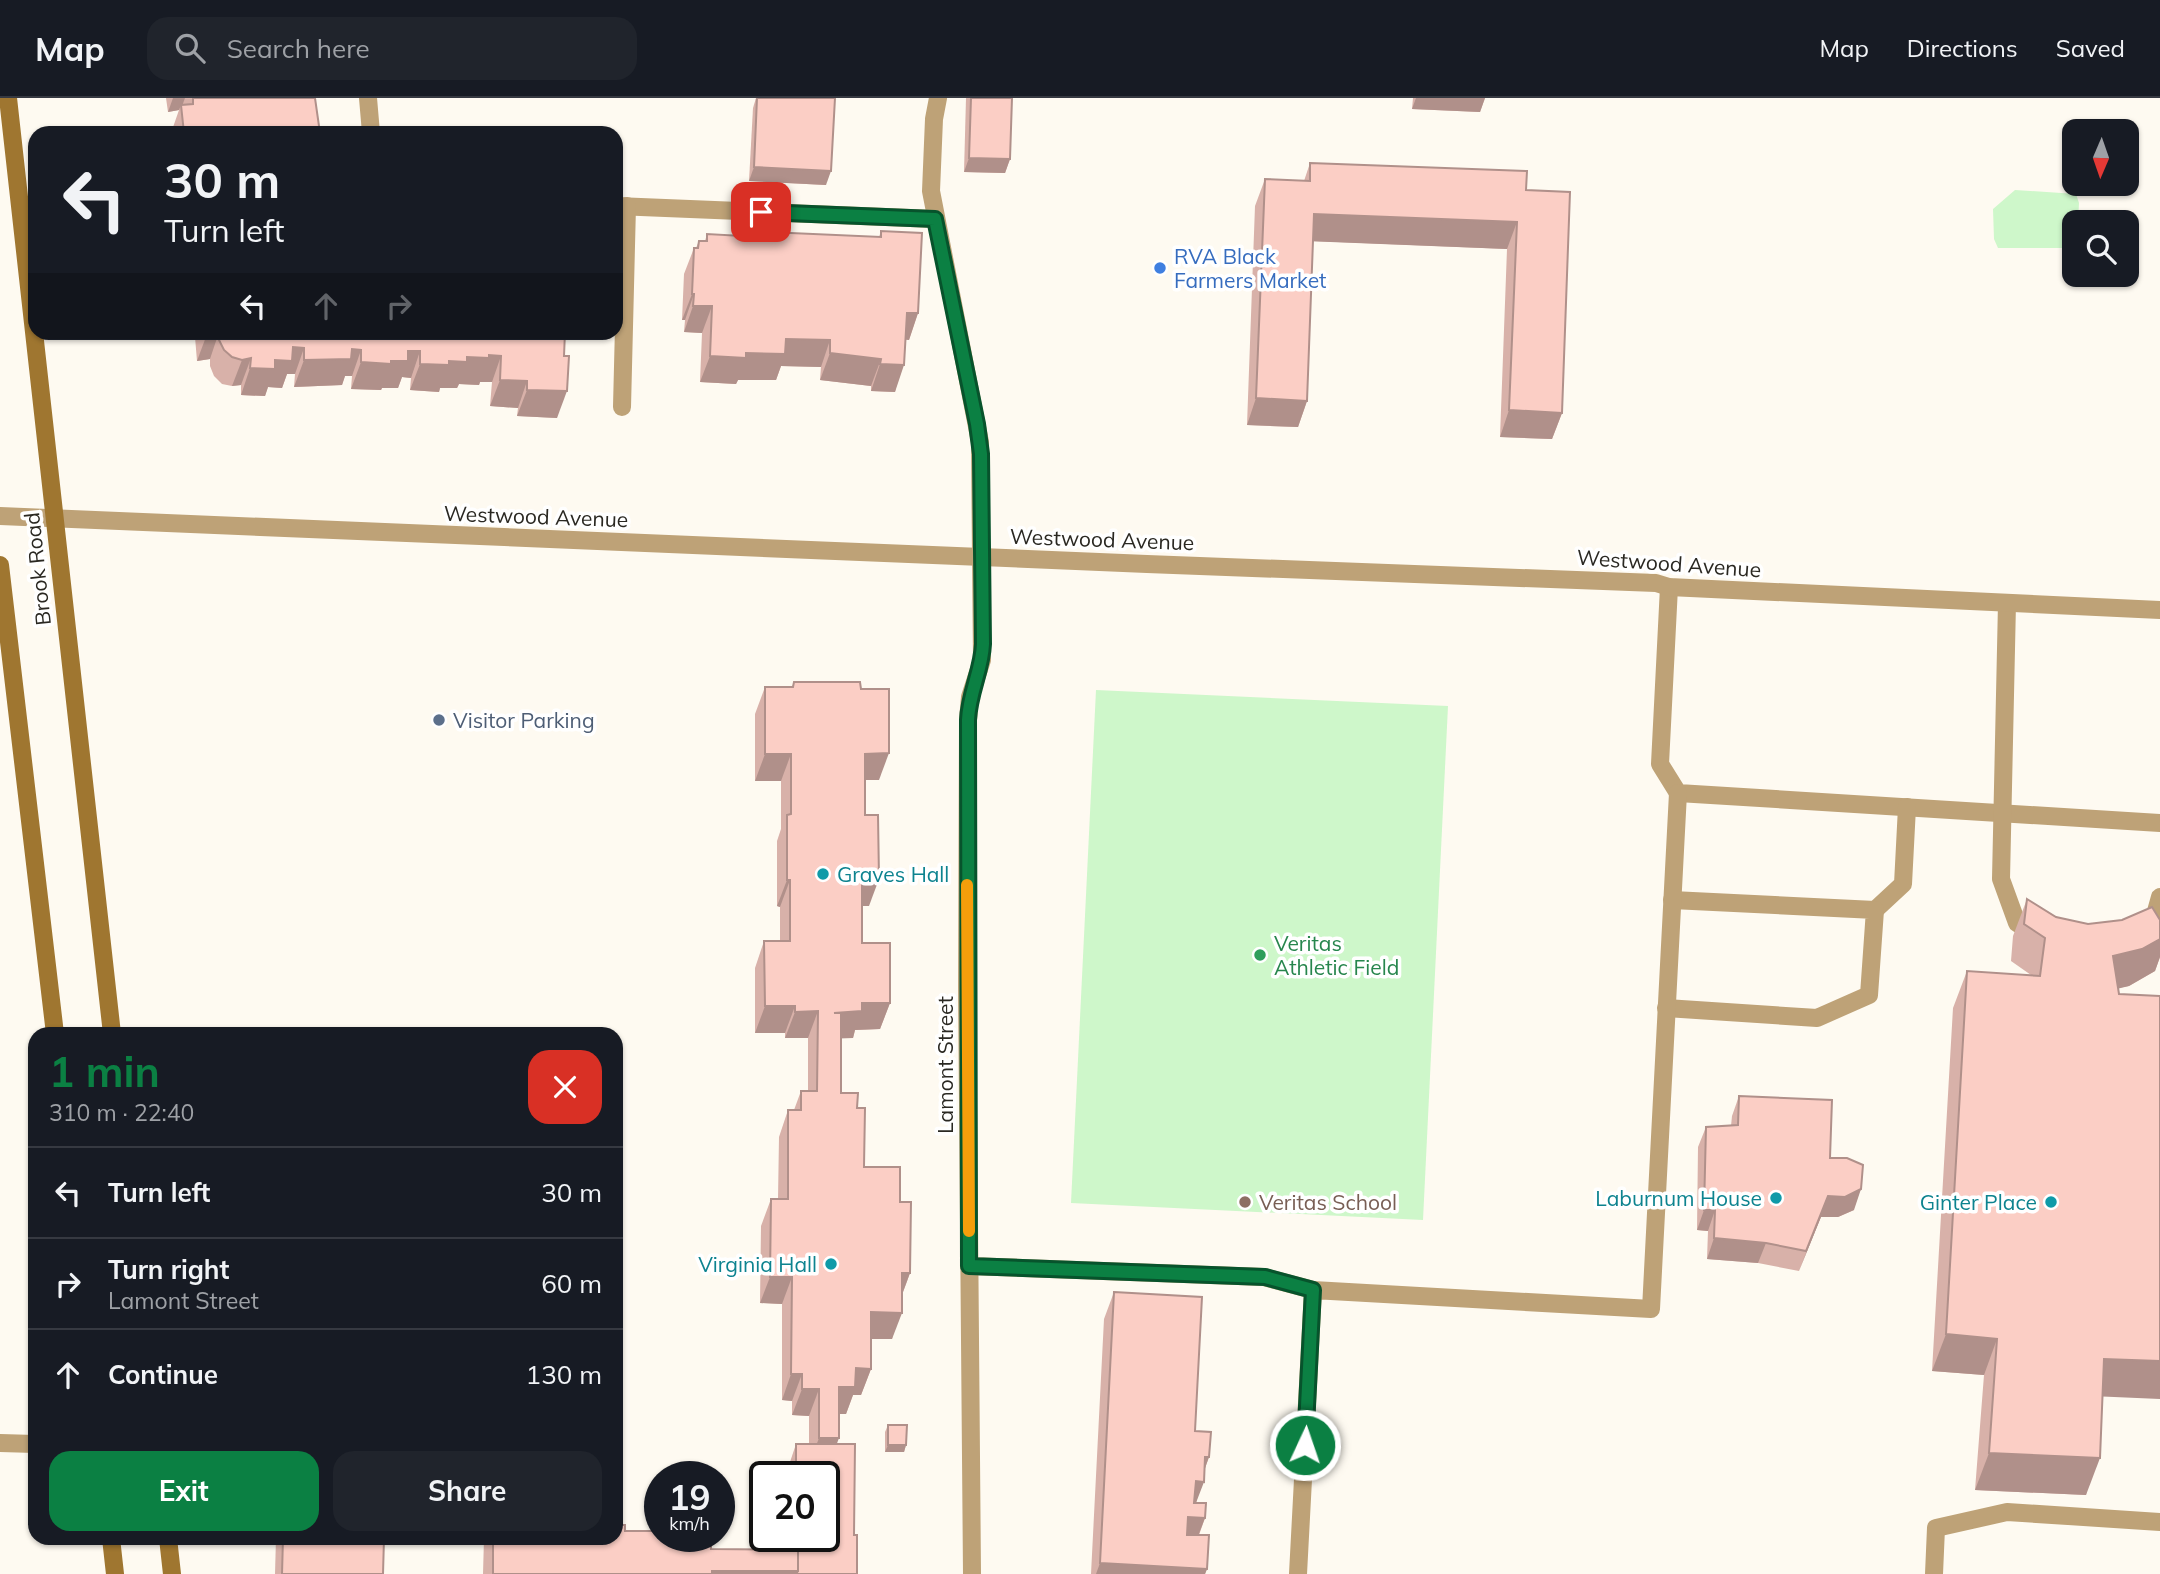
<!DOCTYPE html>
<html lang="en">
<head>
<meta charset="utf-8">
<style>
	body { margin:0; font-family:Mulish,sans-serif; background:#20242c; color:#f1f3f6; height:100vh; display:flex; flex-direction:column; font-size:26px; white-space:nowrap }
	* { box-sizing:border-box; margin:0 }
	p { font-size:23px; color:#9ea1a6 }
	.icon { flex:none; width:38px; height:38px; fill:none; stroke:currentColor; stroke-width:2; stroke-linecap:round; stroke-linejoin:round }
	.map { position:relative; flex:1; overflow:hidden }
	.drawer { position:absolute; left:28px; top:929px; width:595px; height:518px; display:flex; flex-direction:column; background:#171b24; border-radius:21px; box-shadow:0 2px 5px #0004 }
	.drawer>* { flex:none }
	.hud { position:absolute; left:28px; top:28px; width:595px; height:214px; border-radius:21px; box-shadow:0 2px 5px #0004; background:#171b24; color:#f1f3f6; overflow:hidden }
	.needle { width:46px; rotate:182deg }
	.controls { position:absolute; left:2062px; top:21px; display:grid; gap:14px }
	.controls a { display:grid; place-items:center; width:77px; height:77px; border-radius:14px; background:#171b24; box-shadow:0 2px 5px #0004; font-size:35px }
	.speed { position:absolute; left:644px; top:1363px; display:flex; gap:14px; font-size:35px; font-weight:700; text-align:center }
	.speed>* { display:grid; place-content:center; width:91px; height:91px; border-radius:50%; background:#171b24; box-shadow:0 2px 5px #0004; line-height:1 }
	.speed small { font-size:18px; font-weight:400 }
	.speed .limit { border:4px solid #111; border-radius:10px; background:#fff; color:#111 }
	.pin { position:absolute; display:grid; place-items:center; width:60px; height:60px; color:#fff; margin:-30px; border-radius:14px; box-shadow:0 4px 10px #0006 }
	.me { position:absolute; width:77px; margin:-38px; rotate:3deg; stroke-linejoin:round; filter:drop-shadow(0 0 5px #0008) }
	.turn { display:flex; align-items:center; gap:24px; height:147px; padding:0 21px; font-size:32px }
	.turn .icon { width:91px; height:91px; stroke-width:2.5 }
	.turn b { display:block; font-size:49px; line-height:60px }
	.lanes { display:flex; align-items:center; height:66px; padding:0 21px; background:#0003; justify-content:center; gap:35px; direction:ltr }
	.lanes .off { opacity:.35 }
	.round { display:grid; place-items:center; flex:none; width:74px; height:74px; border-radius:21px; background:#20242c }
	.headline { display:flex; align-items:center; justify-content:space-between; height:119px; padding:0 21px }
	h1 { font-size:42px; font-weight:700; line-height:52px; color:#0b8043 }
	.cta { display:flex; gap:14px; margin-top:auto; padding:14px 21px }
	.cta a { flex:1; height:80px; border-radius:21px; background:#0b8043; color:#fff; font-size:28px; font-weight:700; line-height:80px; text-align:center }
	.cta a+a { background:#20242c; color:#f1f3f6 }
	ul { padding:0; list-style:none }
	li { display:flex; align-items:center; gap:21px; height:91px; padding:0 21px; border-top:2px solid #363941 }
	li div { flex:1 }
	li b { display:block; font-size:26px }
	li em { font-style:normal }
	header { display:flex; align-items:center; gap:42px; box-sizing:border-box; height:98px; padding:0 35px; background:#171b24; border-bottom:2px solid #363941 }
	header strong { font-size:33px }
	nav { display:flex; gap:38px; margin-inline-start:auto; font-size:24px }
	.search { width:490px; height:63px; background:#20242c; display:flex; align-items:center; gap:18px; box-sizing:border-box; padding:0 24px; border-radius:21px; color:#9ea1a6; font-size:26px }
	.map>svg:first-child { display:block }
</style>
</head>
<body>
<header>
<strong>Map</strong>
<div class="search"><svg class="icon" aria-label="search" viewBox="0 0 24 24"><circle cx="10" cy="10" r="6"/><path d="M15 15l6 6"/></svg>Search here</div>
<nav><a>Map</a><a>Directions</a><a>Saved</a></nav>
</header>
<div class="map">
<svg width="2160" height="1476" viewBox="0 0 2160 1476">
	<rect width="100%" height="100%" fill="#fefaf1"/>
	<!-- green -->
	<g fill="#cef7ca">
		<polygon points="2015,92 2076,96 2079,105 2078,124 2074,124 2074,147 2067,150 1998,150 1994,141 1993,111"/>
		<polygon points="1096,592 1448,608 1423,1122 1071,1105"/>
	</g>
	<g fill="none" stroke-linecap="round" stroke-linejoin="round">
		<!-- service -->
		<g stroke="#bea277" stroke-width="18">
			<polyline points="368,0 371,35"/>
			<polyline points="938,0 934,21 931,93 980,344 981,459"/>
			<polyline points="616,108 935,121"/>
			<polyline points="622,309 627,108"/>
			<polyline points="1669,489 1660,666 1678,695 2160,725"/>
			<polyline points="2007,505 2001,781 2017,825 2037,838"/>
			<polyline points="1875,812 1903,786 1907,709"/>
			<polyline points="2140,832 2155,817 2160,799"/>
			<polyline points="1666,910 1817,920 1869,897 1875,812 1672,802"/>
			<polyline points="969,1168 1264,1179 1313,1192"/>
			<polyline points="1298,1476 1313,1192 1651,1211 1678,695"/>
			<polyline points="1934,1476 1936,1430 2007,1414 2160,1424"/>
		</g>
		<!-- minor -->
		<g stroke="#bea277" stroke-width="18">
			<polyline points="0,1345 35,1346"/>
			<polyline points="972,1476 967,889 968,622 970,599 982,562 981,459"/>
		</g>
		<!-- tertiary -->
		<polyline stroke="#bea277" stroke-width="18" points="0,418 1147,466 1656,485 1669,489 2160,512"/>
		<!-- secondary -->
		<g stroke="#9f7630" stroke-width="18">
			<polyline points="8,0 112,936"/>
			<polyline points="0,467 55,936"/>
			<polyline points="111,1440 115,1476"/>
			<polyline points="168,1440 172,1476"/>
		</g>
	</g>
	<!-- wall -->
	<g fill="#d8b1a9">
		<polygon points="166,0 315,0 320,35 171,35 179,12 168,14"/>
		<polygon points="756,0 757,0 826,87 749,83 753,10"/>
		<polygon points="966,0 1012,0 1010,61 1005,75 964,74"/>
		<polygon points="1413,0 1485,0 1480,14 1412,11"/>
		<polygon points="1310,65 1526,92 1562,315 1552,341 1500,339 1507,151 1313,143 1307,303 1298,329 1247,327 1255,108 1265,81 1304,83"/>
		<polygon points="742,133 879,139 881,133 918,215 909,242 906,241 895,294 871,293 871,288 820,282 821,269 781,268 776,282 738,282 736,286 700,284 702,235 684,234 685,222 682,222 684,176 694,150 696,150 699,143 705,143 707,136 740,138"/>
		<polygon points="196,234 565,234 557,320 517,318 518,310 490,308 492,284 480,284 479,287 459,286 457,290 440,290 439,294 410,292 411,280 402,279 398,290 382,290 381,292 351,291 352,278 345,278 342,287 294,289 295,276 287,276 282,290 268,289 265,298 241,297 241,287 232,288 222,286 214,278 210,268 210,261 197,263 195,239"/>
		<polygon points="794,584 861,591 879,682 865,682 865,717 869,808 862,808 862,845 890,905 880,931 855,932 853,940 841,940 841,995 857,1010 864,1069 900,1104 910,1175 902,1197 892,1241 871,1241 871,1271 861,1297 853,1297 846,1316 839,1316 836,1346 854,1437 857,1476 483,1476 484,1440 616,1440 625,1433 651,1433 660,1408 711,1451 788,1452 788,1438 824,1438 824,1379 789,1379 789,1367 796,1346 809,1346 809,1318 792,1317 792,1303 782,1302 782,1206 760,1205 761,1128 771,1101 778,1101 779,1039 788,1012 794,1012 801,993 808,993 808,940 785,940 785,935 755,935 755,870 764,843 780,843 780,809 777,808 777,743 781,731 781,683 755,683 755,616 765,589 792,589"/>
		<polygon points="2027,801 2056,819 2088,826 2160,822 2160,859 2155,873 2129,888 2118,890 2103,1299 2086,1397 1975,1392 1984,1277 1932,1273 1953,910 1967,873 2031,877 2011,863 2013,838"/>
		<polygon points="1739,998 1830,1060 1854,1112 1838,1119 1821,1119 1799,1173 1758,1165 1707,1161 1708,1133 1697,1132 1698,1049 1706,1029 1731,1028 1732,1018"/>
		<polygon points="1114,1194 1209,1359 1204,1373 1196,1405 1205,1420 1199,1437 1207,1471 1205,1476 1091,1476 1104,1221"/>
		<polygon points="888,1327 906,1347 904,1354 885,1354 885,1334"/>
		<polygon points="276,1440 384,1440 383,1476 275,1476"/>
	</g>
	<!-- shaded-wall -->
	<g fill="#b0908a">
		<polygon points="173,0 185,0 181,11 181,7 179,12 168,14"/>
		<polygon points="1416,0 1485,0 1480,14 1412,11"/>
		<polygon points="969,60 1010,61 1005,75 964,74"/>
		<polygon points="754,69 831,73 826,87 749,83"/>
		<polygon points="1314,116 1517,124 1507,151 1305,143"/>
		<polygon points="692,196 694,196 685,222 682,222"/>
		<polygon points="693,208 712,208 702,235 684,234"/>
		<polygon points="907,215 918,215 909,242 897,241"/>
		<polygon points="219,234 210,261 197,263 207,236"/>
		<polygon points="786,241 830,242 821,269 781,268 776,282 738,282 736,286 700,284 710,258 746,255"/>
		<polygon points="293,249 304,250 295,276 287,276 282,290 268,289 265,298 241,297 250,270"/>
		<polygon points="352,251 361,252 352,278 345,278 342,287 294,289 304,262"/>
		<polygon points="408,253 420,253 411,280 402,279 398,290 382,290 381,292 351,291 361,264"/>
		<polygon points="830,255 881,261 871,288 820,282"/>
		<polygon points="489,257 501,258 492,284 480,284 479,287 459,286 457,290 440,290 439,294 410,292 420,266 449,263 467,259"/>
		<polygon points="251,260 241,287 232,288 242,262"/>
		<polygon points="880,266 904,267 895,294 871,293"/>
		<polygon points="500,282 527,283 518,310 490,308"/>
		<polygon points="527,292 567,293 557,320 517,318"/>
		<polygon points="1256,300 1307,303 1298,329 1247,327"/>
		<polygon points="1509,312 1562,315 1552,341 1500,339"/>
		<polygon points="889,655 879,682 855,682 865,656"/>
		<polygon points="765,656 791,656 781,683 755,683"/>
		<polygon points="862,781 879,781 869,808 852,808"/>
		<polygon points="787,782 790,782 780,809 777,808"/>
		<polygon points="2160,841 2160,859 2155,873 2129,888 2100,895 2113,858"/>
		<polygon points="862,905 890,905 880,931 855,932 853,940 825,941 834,915"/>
		<polygon points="765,908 795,908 785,935 755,935"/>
		<polygon points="818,913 808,940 785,940 795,914"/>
		<polygon points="1861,1091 1854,1112 1838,1119 1821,1119 1799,1173 1828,1098"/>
		<polygon points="1704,1112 1715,1112 1708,1133 1697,1132"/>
		<polygon points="1714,1140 1766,1145 1758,1165 1707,1161"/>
		<polygon points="902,1175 910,1175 900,1202"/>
		<polygon points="770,1179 792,1179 782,1206 760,1205"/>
		<polygon points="871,1214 902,1215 892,1241 861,1241"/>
		<polygon points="1946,1236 1997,1241 1984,1277 1932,1273"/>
		<polygon points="2104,1261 2160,1263 2160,1301 2091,1298"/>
		<polygon points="856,1270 871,1271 861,1297 853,1297 846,1316 829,1316 839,1289"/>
		<polygon points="791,1276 802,1276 792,1303 782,1302"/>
		<polygon points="802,1291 819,1291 809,1318 792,1317"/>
		<polygon points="819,1340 839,1340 829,1367 809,1367"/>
		<polygon points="888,1347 906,1347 904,1354 885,1354"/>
		<polygon points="1989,1355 2100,1360 2086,1397 1975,1392"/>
		<polygon points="1205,1359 1209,1359 1200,1384 1204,1384 1194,1410 1186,1410"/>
		<polygon points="1188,1419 1205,1420 1195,1446 1178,1445"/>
		<polygon points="1100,1465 1207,1471 1205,1476 1096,1476"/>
		<polygon points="712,1473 798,1473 796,1476 711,1476"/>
	</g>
	<!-- building -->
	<g fill="#fbcec5" stroke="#b0908a" stroke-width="2">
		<polygon points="193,0 315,0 320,35 184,35 181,7 193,6"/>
		<polygon points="757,0 835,0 831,73 754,69"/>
		<polygon points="971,0 1012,0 1010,61 969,60"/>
		<polygon points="1310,65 1527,73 1526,92 1570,94 1562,315 1509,312 1517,124 1314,116 1307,303 1256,300 1265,81 1310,83"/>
		<polygon points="742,133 881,139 881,133 922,135 918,215 907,215 904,267 880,266 881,261 830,255 830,242 786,241 785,256 746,255 746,260 710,258 712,208 693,208 694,196 692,196 694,150 698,150 699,143 707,143 707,136 742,138"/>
		<polygon points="219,234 565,234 564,258 569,258 567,293 527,292 527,283 500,282 501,258 489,257 489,260 467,259 467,264 449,263 449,267 420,266 420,253 408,253 408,263 391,263 391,266 361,264 361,252 352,251 351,261 304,262 304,250 293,249 292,263 275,262 275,271 250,270 251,260 242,262 232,259 224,252 219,242"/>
		<polygon points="794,584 860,584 861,591 889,591 889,655 865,656 865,717 878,717 879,781 862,781 862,845 890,845 890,905 862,905 862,913 834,915 841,915 841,995 858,995 857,1010 865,1010 864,1069 900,1069 900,1104 911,1104 910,1175 902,1175 902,1215 871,1214 871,1271 856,1270 855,1289 839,1289 839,1340 819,1340 819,1291 802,1291 802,1276 791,1276 792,1179 770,1179 771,1101 788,1101 788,1012 801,1012 801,993 817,993 818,913 795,914 795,908 765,908 764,843 790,843 790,782 787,782 787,717 791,716 791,656 765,656 765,589 793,589"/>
		<polygon points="2027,801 2056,819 2088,826 2122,822 2152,809 2160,822 2160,841 2142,851 2113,858 2119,896 2160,898 2160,1263 2104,1261 2100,1360 1989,1355 1997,1241 1946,1236 1967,873 2040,878 2045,840 2024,826"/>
		<polygon points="1739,998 1832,1002 1830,1060 1847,1060 1863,1067 1861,1091 1845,1099 1828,1098 1806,1153 1766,1145 1714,1140 1715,1112 1704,1112 1706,1029 1738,1027"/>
		<polygon points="1114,1194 1202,1199 1195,1333 1211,1334 1209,1359 1205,1359 1204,1384 1196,1383 1194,1405 1206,1405 1205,1420 1188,1419 1187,1437 1209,1437 1207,1471 1100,1465"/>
		<polygon points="888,1327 907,1327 906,1347 888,1347"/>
		<polygon points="796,1346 855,1346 854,1437 857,1437 857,1476 796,1476 798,1473 798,1452 796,1452 796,1438 824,1438 824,1379 796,1379"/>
		<polygon points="616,1427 625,1427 625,1433 660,1433 660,1438 711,1438 711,1451 798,1452 798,1473 712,1473 712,1476 493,1476 493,1440 616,1440"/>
		<polygon points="283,1440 384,1440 383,1476 282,1476"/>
	</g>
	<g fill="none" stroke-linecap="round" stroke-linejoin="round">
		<!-- route casing -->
		<g stroke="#07532c" stroke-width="18">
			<path id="route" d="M 761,114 L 935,121 L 977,326 L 981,356 L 983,546 C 982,572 969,595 968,622 L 969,1168 L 1265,1179 L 1313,1192 L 1305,1347"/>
		</g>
		<!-- route -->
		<use href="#route" stroke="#0b8043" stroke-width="12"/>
		<!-- slow -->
		<polyline stroke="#f59e0b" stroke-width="12" points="967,787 969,1133"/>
	</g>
	<!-- markers -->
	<circle fill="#3f7fe0" stroke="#fff" stroke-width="2.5" cx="1160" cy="170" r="7"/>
	<circle fill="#5c6f8a" stroke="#fff" stroke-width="2.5" cx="439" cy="622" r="7"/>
	<g fill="#0f9aa8" stroke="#fff" stroke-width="2.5">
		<circle cx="823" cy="776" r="7"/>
		<circle cx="1776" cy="1100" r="7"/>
		<circle cx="2051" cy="1104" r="7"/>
		<circle cx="831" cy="1166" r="7"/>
	</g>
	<circle fill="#2e9e5b" stroke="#fff" stroke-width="2.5" cx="1260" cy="857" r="7"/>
	<circle fill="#8d6e63" stroke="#fff" stroke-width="2.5" cx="1245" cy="1104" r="7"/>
	<g text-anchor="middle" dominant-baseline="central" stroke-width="7" stroke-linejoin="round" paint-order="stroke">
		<!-- shop labels -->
		<g font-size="21" fill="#366cbe" stroke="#fff" text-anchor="start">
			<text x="1174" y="158">RVA Black<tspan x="1174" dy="24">Farmers Market</tspan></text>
		</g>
		<!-- street labels -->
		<g font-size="21" fill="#2a2822" stroke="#fff">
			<text transform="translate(536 418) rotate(2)">Westwood Avenue</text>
			<text transform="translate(1102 441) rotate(2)">Westwood Avenue</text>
			<text transform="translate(1669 465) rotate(4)">Westwood Avenue</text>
			<text transform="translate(37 471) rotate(-96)">Brook Road</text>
			<text transform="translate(945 967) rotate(-90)">Lamont Street</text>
		</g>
		<!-- service labels -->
		<g font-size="21" fill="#4e5e75" stroke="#fff" text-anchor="start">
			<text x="453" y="622">Visitor Parking</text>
		</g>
		<!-- culture labels -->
		<g font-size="21" fill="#0d838f" stroke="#fff" text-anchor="end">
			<text x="837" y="776" text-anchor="start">Graves Hall</text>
			<text x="1762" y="1100">Laburnum House</text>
			<text x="2037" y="1104">Ginter Place</text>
			<text x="817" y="1166">Virginia Hall</text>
		</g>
		<!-- leisure labels -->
		<g font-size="21" fill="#27864d" stroke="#fff" text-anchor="start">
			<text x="1274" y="845">Veritas<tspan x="1274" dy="24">Athletic Field</tspan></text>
		</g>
		<!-- education labels -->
		<g font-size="21" fill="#785e54" stroke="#fff" text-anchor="start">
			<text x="1259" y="1104">Veritas School</text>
		</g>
	</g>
</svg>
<div class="controls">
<a><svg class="needle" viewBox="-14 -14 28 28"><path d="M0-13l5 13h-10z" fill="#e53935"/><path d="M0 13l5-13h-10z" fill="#9ea1a6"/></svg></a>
<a><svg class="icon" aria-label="search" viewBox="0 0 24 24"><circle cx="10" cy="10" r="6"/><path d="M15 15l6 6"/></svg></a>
</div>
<div class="speed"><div>19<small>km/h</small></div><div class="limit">20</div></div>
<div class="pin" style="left:761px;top:114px;background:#d93025"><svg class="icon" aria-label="arrive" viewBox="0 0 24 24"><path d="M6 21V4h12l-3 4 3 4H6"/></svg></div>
<svg class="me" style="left:1305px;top:1347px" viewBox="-20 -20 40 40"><circle r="17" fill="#0b8043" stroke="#fff" stroke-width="3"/><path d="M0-11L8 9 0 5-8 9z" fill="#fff"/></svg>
<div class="hud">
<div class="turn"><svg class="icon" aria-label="left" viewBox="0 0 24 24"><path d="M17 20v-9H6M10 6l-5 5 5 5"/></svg><div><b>30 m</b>Turn left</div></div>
<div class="lanes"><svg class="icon" aria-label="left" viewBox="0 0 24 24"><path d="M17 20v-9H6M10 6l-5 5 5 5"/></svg><svg class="icon off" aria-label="ahead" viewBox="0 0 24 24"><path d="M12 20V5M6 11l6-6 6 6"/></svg><svg class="icon off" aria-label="right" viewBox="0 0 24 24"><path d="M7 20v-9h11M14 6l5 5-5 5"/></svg></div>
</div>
<section class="drawer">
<div class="headline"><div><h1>1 min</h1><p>310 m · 22:40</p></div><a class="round" style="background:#d93025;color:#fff"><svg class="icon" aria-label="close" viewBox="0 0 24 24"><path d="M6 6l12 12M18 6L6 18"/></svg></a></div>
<ul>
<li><svg class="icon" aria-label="left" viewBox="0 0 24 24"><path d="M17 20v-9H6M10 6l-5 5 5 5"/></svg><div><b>Turn left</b></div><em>30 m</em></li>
<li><svg class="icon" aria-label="right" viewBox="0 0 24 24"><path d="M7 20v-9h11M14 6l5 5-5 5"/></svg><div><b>Turn right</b><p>Lamont Street</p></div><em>60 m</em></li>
<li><svg class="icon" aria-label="ahead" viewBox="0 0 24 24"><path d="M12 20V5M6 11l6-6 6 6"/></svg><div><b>Continue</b></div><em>130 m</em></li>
</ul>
<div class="cta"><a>Exit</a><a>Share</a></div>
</section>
</div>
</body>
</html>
